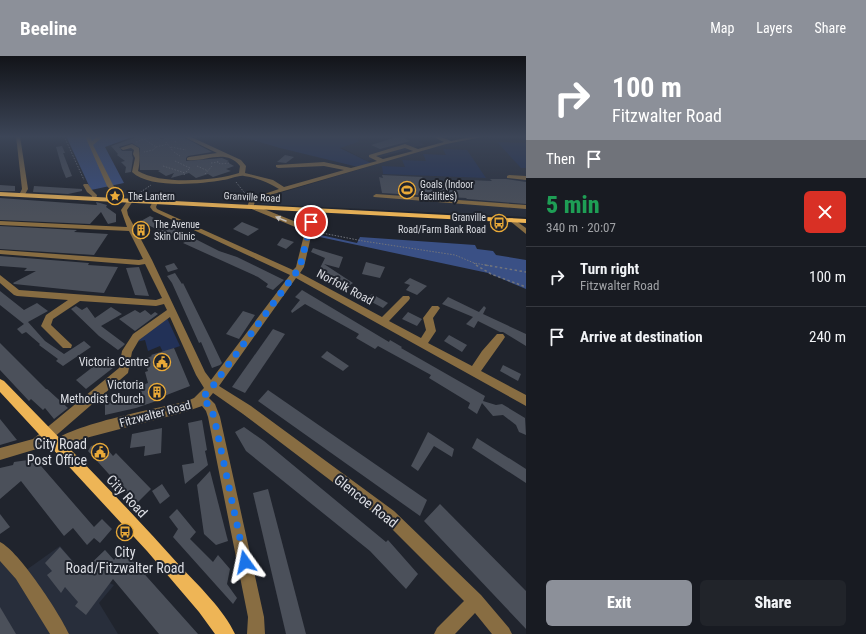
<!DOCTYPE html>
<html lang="en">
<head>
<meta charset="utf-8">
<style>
	body { margin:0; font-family:"Roboto Condensed",sans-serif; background:#21242a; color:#f1f3f6; height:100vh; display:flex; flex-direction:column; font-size:15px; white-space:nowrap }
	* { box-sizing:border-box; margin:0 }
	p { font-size:13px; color:#9fa1a5 }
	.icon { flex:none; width:22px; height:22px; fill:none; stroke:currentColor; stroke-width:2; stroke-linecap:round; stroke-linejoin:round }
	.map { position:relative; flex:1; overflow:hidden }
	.drawer { display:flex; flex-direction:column; background:#181b22; width:340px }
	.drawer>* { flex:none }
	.hud { background:#8c9099; color:#fff; overflow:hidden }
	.pin { position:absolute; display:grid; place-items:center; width:34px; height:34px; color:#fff; margin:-17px; border:2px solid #fff; border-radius:50%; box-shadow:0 1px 4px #0007 }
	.me { position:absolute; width:44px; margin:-22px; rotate:348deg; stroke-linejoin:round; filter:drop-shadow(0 0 3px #0008) }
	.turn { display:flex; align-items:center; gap:14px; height:84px; padding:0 20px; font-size:18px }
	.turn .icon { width:52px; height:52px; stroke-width:2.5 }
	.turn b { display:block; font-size:28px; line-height:34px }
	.then { display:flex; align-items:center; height:38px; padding:0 20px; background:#0003; gap:8px; font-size:15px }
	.round { display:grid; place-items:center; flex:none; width:42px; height:42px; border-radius:6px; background:#21242a }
	.summary { display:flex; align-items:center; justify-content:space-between; height:68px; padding:0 20px }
	h1 { font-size:24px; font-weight:800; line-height:30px; color:#1e9e55 }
	.button { display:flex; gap:8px; margin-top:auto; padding:8px 20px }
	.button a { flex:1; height:46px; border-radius:6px; background:#8c9099; color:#fff; font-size:16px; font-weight:800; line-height:46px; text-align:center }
	.button a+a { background:#21242a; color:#f1f3f6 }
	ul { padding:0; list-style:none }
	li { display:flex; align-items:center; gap:12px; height:60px; padding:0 20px; border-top:1px solid #363940 }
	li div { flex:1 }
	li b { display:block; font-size:15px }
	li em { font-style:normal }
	header { display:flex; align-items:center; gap:24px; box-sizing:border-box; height:56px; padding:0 20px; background:#8c9099; color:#fff }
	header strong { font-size:19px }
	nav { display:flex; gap:22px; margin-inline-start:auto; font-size:14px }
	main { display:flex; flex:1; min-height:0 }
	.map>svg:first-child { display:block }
</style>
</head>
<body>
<header>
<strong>Beeline</strong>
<nav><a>Map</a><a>Layers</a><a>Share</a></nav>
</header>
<main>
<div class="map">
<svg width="526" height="578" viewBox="0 0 526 578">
	<rect width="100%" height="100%" fill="#20242d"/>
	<!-- built -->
	<g fill="#282e3b">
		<polygon points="319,80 416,80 420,84 419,86 425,89 410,92 410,93 367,105"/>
		<polygon points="499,80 526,80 526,161 263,148 258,146 260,143 444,88"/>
		<polygon points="60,490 82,516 105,494 113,503 100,523 114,529 99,547 118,578 0,578 0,503 22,517"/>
	</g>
	<!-- green -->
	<g fill="#223157">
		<polygon points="240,80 351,80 359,84 358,86 340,92 371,107 358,111 280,92"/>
		<polygon points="497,86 526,87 526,112 521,112"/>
		<polygon points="443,93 467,94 486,122 383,118 382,110 405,111 402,104 426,105 423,98 446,99"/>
		<polygon points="167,262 180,290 163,296 160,290 148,295 145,284 136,286 137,281"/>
	</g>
	<!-- forest -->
	<g fill="#3a5085">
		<polygon points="66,80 135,80 105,91 124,127 91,134"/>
		<polygon points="316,178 357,187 360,181 475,189 477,193 493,195 496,199 526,204 526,233 488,217 315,180"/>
	</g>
	<!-- building -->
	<g fill="#4b505a">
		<polygon points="140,80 158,80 161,83 172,80 181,80 212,96 188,100 186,102 186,105 222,102 229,105 227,106 234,110 226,113 231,115 213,121 208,118 196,122 189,117 171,122 174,117 166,120 158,115 160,114 140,114 140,92 132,87 119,91 122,95 132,95 132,99 133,102 131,116 125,117 126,111 121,106 125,105 117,99 118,98 111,90"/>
		<polygon points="400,80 410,85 380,93 371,89"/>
		<polygon points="62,90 65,97 63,97 72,120 66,122 62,112 56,91"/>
		<polygon points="285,99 294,101 286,107 277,106"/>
		<polygon points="382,119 422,121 426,126 452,128 454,132 474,133 468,124 492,125 490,123 506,123 526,126 526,148 467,143 466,142 382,137 379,121 383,122"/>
		<polygon points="0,129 15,130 15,135 0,135"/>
		<polygon points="34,130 82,133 82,135 68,138 33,136"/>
		<polygon points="0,142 97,149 96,146 100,147 107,149 106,151 116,158 116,166 108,168 101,156 90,168 0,164"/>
		<polygon points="150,160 219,195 237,201 284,224 273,234 266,231 268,228 258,221 183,187 185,186 166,177 165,178 141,165"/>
		<polygon points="242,166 259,173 248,180 233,173"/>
		<polygon points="0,170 77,174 74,176 108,178 94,199 0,193"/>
		<polygon points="282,182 294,186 286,193 277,189"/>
		<polygon points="313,192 343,201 339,212 324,208 353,227 344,233 332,225 336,222 318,216 325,202 311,196"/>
		<polygon points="0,200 89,207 88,209 118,211 104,237 82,235 14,228 13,227 36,215 24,215 27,212 0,210"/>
		<polygon points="366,206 385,211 380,222 362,218"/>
		<polygon points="174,207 178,213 168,216 165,210"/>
		<polygon points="139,211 149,240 135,239 126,212"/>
		<polygon points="175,217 182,228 183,227 212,286 222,307 220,309 212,312 201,286 199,287 172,227 167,220"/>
		<polygon points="410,222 427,230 417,239 406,234 410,229 404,227"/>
		<polygon points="302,234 389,286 390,284 402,291 401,292 485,340 483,345 496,349 502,348 525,362 526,379 519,376 516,369 503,359 493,360 482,347 477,358 468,352 470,347 429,322 431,319 378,290 375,293 356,282 359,278 305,248 292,257 291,255 300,244 295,241"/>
		<polygon points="0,235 24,254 37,247 48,255 28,266 45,285 64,298 84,285 91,291 63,310 56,305 58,303 39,289 40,288 26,276 22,278 17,273 24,268 0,249"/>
		<polygon points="372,238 388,247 383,252 366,243"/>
		<polygon points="448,241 479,256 484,250 486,252 483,258 526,278 526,290 503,276 500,276 478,265 474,272 466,268 473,261 442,248"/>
		<polygon points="76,250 82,254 87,251 95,262 111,251 122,258 101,270 125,288 123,290 118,294 99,280 71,253"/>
		<polygon points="135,254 140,257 145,254 151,259 155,256 158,258 135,275 119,263"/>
		<polygon points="243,255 255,259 239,283 226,278"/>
		<polygon points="408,256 422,263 417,270 402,263"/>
		<polygon points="273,273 285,278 245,337 232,331"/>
		<polygon points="449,279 467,289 462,296 444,285"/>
		<polygon points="0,287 46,333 47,333 68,352 54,363 45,352 43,354 31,343 29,345 0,314"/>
		<polygon points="174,292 190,330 164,340 165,342 136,352 105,359 105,347 126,342 126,347 142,341 139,330 148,327 145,316 148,315 144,303 152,300 151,299"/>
		<polygon points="327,295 349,310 343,315 321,301"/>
		<polygon points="107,300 118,308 86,333 76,324"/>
		<polygon points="503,309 521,318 518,325 500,315"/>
		<polygon points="268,334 427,444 420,460 258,345"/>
		<polygon points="0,363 17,384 0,389"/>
		<polygon points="202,364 207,394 205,395 208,409 185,428 182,409 194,407 188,367"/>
		<polygon points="244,371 264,385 386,486 388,484 418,518 406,533 370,495 246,395 235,376"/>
		<polygon points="162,372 161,397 144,400 145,390 130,392 132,378"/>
		<polygon points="428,376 454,393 452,401 434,390 418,415 411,410"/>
		<polygon points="477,382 526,413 526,427 472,392"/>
		<polygon points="102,387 113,400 116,397 151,433 136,448 88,395 91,390"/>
		<polygon points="35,403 94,471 102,463 112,473 100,487 94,482 87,489 73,472 64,480 21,425 0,443 0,412 13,409 14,406"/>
		<polygon points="210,415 228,485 216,489 204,478 197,429"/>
		<polygon points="162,428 170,440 160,448 152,435"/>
		<polygon points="268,433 306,578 286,578 253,437"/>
		<polygon points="440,448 526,535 526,573 424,465"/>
		<polygon points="177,453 196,476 190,483 213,506 218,499 230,513 227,528 237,542 233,548 173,481 178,473 169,461"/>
		<polygon points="0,458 10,471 0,478"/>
		<polygon points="60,491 82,516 105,494 114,504 122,493 198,578 159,578 113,523 86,559 75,550 78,546 65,531 61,537 47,519 52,515 45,507"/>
		<polygon points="0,551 16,578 0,578"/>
	</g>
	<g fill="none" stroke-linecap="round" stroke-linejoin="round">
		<!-- path-far1 -->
		<g stroke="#71747c" stroke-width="1" stroke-dasharray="1.5 1.5" stroke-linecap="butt">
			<polyline points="64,80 84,124"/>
			<polyline points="203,80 205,81"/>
			<polyline points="144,83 156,91 153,94 144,96"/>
			<polyline points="106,84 116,80"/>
			<polyline points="175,85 176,87"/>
			<polyline points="136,86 153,80"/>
			<polyline points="166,86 173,95"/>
			<polyline points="156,91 168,88"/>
			<polyline points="171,91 186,94"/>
			<polyline points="174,96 180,100"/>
			<polyline points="175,105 190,112 186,116"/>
			<polyline points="217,105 220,108 229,107"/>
			<polyline points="211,107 219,106"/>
			<polyline points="163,110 185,117 184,119"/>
			<polyline points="197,110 208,115"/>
			<polyline points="205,118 212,110"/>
			<polyline points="236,126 247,140"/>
			<polyline points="138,138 151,129"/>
			<polyline points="317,176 363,185 455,199 474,207 491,210"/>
			<polyline points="474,207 477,210"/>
		</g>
		<!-- path -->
		<g stroke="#71747c" stroke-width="1.5" stroke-dasharray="2.5 2.5" stroke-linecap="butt">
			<polyline points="476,209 491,218 526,231"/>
			<polyline points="485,209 526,216"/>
		</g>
		<!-- minor -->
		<g fill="#886d42" fill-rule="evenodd">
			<polygon points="16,80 20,80 28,133 24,140 22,141 19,139 22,133"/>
			<polygon points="85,80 90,80 92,85 98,80 104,80 93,89 113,129 121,139 116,145 111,144 115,139 107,130"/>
			<polygon points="159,80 171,80 161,82"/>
			<path d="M 182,80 L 189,80 L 241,104 L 246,110 L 245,117 L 273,124 L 284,131 L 344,114 L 324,110 L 278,112 L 276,111 L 276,109 L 324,106 L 351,112 L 377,105 L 369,101 L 369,99 L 405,88 L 418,93 L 444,86 L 432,80 L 439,80 L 451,85 L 475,80 L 488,80 L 446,88 L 263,141 L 255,145 L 254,149 L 306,170 L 311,154 L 316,153 L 317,154 L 304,211 L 300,217 L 382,261 L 403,240 L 409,240 L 410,242 L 409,244 L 389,265 L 421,282 L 426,274 L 423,262 L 432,250 L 438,250 L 440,252 L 433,262 L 436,275 L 428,287 L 472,310 L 482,295 L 497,278 L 503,278 L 505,281 L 503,284 L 481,315 L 526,339 L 526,350 L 296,222 L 219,330 L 251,350 L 394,455 L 481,539 L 509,572 L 512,578 L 492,578 L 475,557 L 455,578 L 434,578 L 437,572 L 464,545 L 384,465 L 243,358 L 213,337 L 209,342 L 215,348 L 220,361 L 264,561 L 265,578 L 247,578 L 248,561 L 208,361 L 206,355 L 202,350 L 185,356 L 82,383 L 57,395 L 53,393 L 51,389 C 58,371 162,351 185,346 L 194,342 L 204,332 L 196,319 L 170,261 L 139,284 L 132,296 L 128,317 L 52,383 L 40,392 L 0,404 L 0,392 L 33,383 L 119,312 L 122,295 L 133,278 L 167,254 L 164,248 L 156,250 L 80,245 L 53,263 L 51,269 L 72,289 L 71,292 L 63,292 L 41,270 L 46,259 L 68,244 L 17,240 L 14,239 L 0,227 L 0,219 L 19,234 L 156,244 L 162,242 L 145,208 L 139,209 L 0,198 L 0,194 L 139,204 L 143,203 L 129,175 L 0,169 L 0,165 L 127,171 L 121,154 L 128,144 L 132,144 L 133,145 L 127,154 L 128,159 L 152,204 L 205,316 L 211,324 L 290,219 L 153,155 L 150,151 L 153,145 L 158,146 L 156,151 L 157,153 L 293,214 L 296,211 L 305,175 L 247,151 L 250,143 L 279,133 C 268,126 257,122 244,120 C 238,119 229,124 223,124 C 200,128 150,133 132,116 L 135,102 L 133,98 L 134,94 L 131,92 L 123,94 L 120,92 L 132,88 L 139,92 C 140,100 140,107 138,115 C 161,129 214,125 239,117 L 240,110 C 226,92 206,106 187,104 L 187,102 L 189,101 L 217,97 ZM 405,92 L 413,95 L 383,103 L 376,100 Z"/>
			<polygon points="509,119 526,120 526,124 507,122 507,120"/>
			<polygon points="84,128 88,128 92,134 97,139 96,144 92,144 92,140 87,136 83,129"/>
			<polygon points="376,138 526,149 526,153 374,141 373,140"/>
			<polygon points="512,162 526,172 526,178 510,165 510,163"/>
			<path d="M 0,486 C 19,495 60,558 69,578 L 50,578 L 16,523 L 0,505 Z"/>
		</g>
		<!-- major -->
		<g fill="#eeb556" fill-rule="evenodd">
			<polygon points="0,136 526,163 526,167 0,140"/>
			<path d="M 0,323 L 4,325 C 63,386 123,446 180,510 C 197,528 225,555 235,578 L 215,578 L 199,556 L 147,495 L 0,336 Z"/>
		</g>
	</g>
	<!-- one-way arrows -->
	<defs><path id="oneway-solid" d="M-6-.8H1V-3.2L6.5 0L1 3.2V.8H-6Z"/></defs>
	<use fill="#c7c2bc" href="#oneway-solid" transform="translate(281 163) rotate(-158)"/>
	<!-- sky -->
	<linearGradient id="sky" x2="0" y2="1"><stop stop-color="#121419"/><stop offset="0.5" stop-color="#3c4557"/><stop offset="1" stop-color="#3c4557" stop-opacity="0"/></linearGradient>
	<rect width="526" height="161" fill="url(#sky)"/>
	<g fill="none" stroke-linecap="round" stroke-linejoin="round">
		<!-- route -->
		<polyline stroke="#1a73e8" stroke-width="7" stroke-dasharray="0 12.6" points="245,506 214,361 211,352 202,342 212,331 300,211 311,166"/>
	</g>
	<!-- icons -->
	<defs>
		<g id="stadium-ring" transform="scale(0.9)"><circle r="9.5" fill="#20242d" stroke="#eaaa38" stroke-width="1.5"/><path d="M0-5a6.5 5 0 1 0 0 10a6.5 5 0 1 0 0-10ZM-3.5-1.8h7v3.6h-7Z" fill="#eaaa38"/></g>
		<g id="sight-ring" transform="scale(0.9)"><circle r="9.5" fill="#20242d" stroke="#eaaa38" stroke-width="1.5"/><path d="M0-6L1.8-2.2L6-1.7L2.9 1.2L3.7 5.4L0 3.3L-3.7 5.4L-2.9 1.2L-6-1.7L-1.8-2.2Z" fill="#eaaa38"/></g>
		<g id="bus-ring" transform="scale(0.9)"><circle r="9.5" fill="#20242d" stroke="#eaaa38" stroke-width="1.5"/><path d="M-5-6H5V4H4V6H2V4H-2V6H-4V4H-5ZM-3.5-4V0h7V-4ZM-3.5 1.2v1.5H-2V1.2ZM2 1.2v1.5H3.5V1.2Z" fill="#eaaa38"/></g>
		<g id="building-ring" transform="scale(0.9)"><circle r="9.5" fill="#20242d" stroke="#eaaa38" stroke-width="1.5"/><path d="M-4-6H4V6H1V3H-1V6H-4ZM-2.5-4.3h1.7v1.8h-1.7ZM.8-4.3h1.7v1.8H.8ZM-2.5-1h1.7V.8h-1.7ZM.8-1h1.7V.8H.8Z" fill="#eaaa38"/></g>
		<g id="civic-ring" transform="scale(0.9)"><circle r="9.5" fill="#20242d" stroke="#eaaa38" stroke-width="1.5"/><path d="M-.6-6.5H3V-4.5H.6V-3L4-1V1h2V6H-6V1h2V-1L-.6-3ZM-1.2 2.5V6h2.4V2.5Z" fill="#eaaa38"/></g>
	</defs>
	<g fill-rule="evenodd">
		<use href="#stadium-ring" x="407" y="134"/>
		<use href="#sight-ring" x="115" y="140"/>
		<use href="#bus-ring" x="499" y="167"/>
		<use href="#building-ring" x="141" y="174"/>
		<use href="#civic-ring" x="162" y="306"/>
		<use href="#building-ring" x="157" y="336"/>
		<use href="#civic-ring" x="100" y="396"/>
		<use href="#bus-ring" x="125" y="476"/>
	</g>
	<g text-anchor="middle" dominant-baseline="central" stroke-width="4" stroke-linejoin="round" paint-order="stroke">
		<!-- far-poi labels -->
		<g font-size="10" fill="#dcdee4" stroke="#20242d" text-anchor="start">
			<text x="420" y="128">Goals (Indoor<tspan x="420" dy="12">facilities)</tspan></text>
			<text x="128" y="140">The Lantern</text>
			<text x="486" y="161" text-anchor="end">Granville<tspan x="486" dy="12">Road/Farm Bank Road</tspan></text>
			<text x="154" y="168">The Avenue<tspan x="154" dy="12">Skin Clinic</tspan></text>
		</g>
		<!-- far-street labels -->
		<g font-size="10" fill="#dcdee4" stroke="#20242d">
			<text transform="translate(252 141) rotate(3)">Granville Road</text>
		</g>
		<!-- street labels -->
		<g font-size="12" fill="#dcdee4" stroke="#20242d">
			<text transform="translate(345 231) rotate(28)">Norfolk Road</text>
			<text transform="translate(155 358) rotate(-15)">Fitzwalter Road</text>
		</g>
		<!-- poi labels -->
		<g font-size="12" fill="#dcdee4" stroke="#20242d" text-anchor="end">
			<text x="149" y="306">Victoria Centre</text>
			<text x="144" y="329">Victoria<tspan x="144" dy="14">Methodist Church</tspan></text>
		</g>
		<!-- near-poi labels -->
		<g font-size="14" fill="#dcdee4" stroke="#20242d" text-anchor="end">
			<text x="87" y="388">City Road<tspan x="87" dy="16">Post Office</tspan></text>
			<text x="125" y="496" text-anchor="middle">City<tspan x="125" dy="16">Road/Fitzwalter Road</tspan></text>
		</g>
		<!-- near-street labels -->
		<g font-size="14" fill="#dcdee4" stroke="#20242d">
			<text transform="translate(127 440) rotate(47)">City Road</text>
			<text transform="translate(366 445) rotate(38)">Glencoe Road</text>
		</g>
	</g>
</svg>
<div class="pin" style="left:311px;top:166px;background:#d93025"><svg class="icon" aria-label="arrive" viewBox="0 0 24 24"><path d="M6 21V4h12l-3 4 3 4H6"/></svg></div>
<svg class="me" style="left:245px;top:506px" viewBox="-20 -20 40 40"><path d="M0-17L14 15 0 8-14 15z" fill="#1a73e8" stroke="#fff" stroke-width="4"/></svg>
</div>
<section class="drawer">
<div class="hud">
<div class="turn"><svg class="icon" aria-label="right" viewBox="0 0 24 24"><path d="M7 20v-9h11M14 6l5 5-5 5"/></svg><div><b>100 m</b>Fitzwalter Road</div></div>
<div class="then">Then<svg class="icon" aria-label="arrive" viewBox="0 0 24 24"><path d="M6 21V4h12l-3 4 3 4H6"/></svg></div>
</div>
<div class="summary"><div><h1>5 min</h1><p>340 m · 20:07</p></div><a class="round" style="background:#d93025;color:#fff"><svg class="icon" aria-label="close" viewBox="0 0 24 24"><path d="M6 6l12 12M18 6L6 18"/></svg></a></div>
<ul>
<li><svg class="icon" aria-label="right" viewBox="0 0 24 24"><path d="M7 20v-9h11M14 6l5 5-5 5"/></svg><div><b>Turn right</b><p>Fitzwalter Road</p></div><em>100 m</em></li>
<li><svg class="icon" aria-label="arrive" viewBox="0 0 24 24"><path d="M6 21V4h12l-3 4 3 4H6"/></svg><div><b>Arrive at destination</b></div><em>240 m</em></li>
</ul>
<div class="button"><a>Exit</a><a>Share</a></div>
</section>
</main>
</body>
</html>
